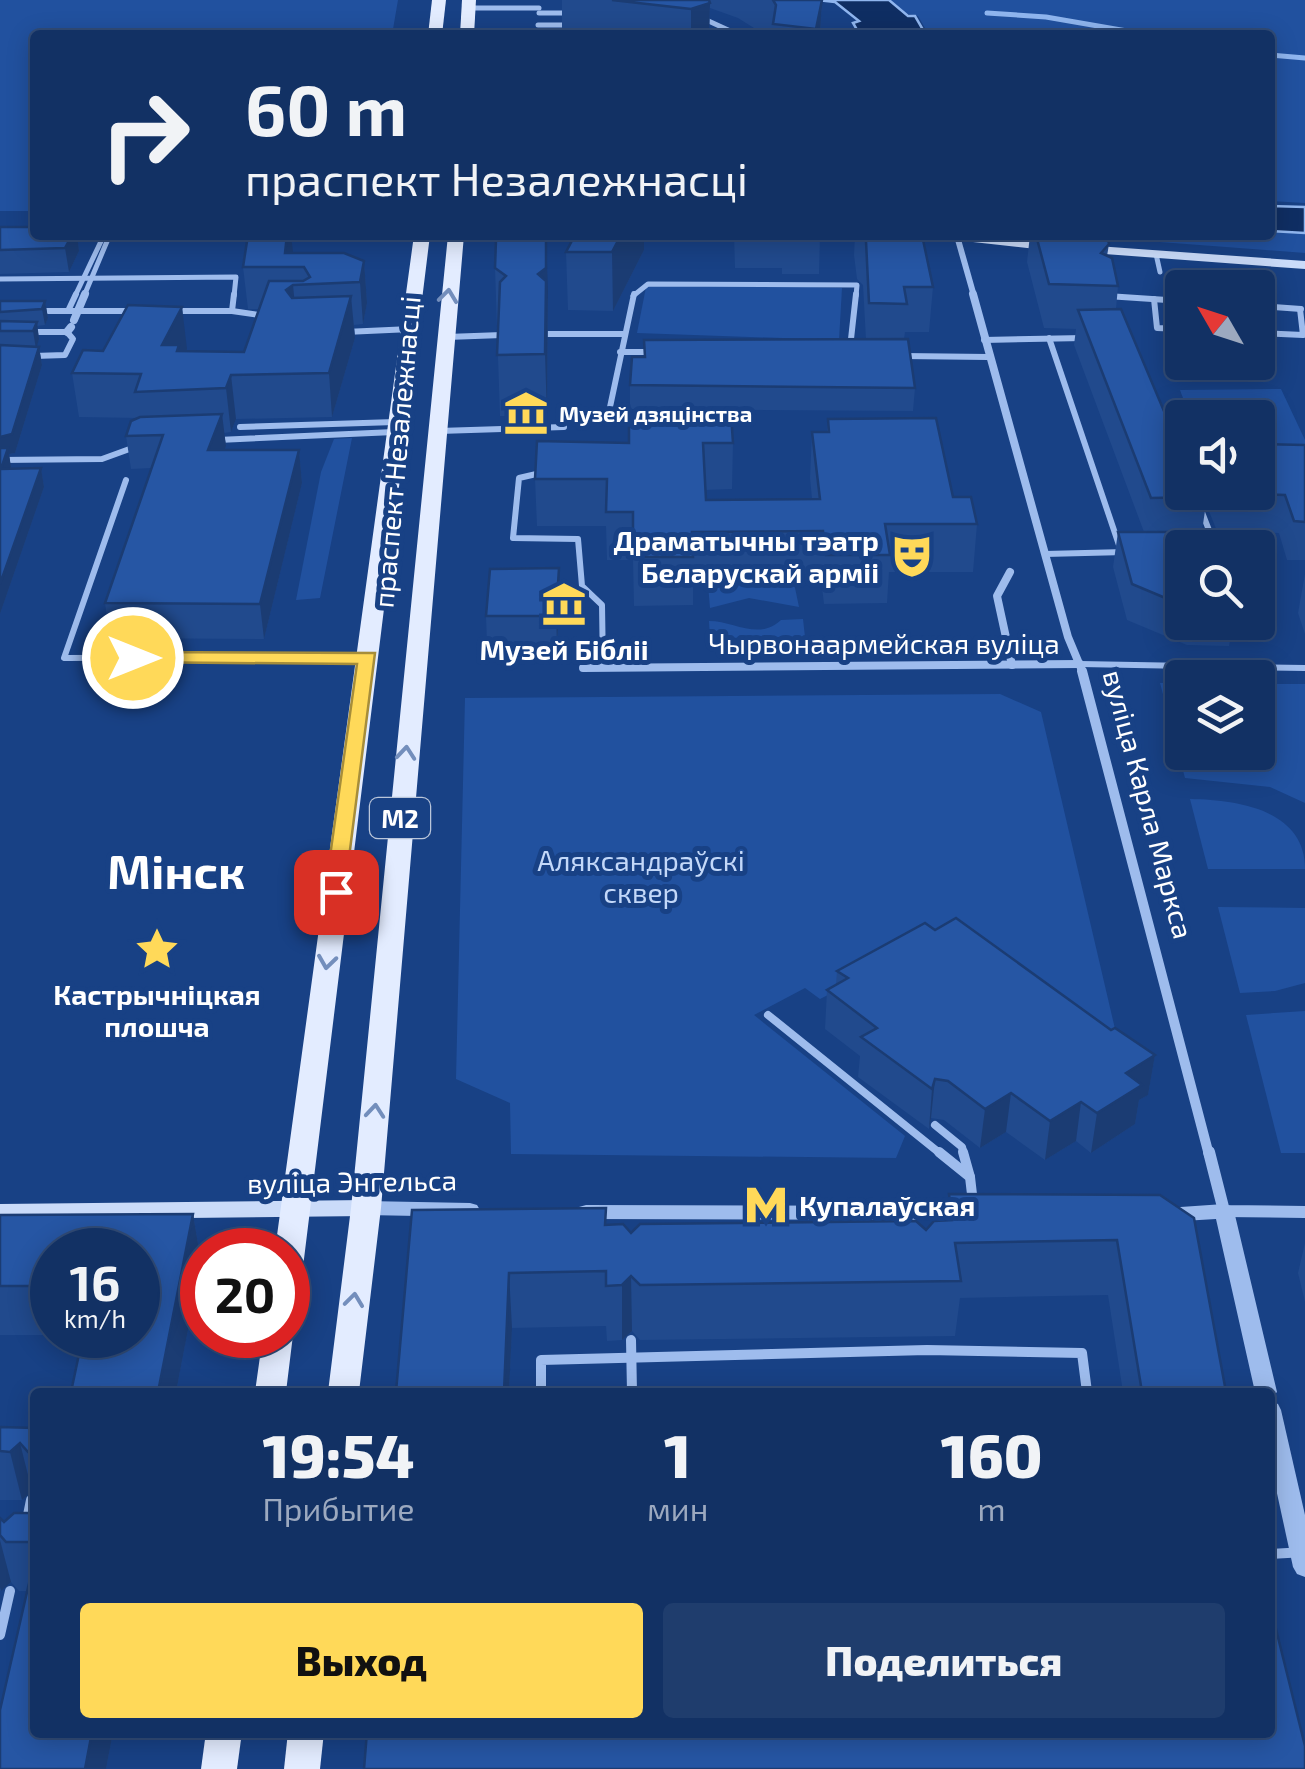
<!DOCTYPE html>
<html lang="ru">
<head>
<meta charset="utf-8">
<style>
	body { margin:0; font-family:"Exo 2",sans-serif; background:#1f3d6d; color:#f1f3f6; height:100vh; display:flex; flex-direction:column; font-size:38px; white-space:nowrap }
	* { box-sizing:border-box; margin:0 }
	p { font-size:32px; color:#9ca9bf }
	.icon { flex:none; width:55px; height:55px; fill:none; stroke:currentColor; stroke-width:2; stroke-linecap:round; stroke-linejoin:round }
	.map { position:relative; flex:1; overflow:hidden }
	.details { position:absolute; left:30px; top:1388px; width:1245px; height:350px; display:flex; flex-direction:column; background:#123164; border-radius:10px; box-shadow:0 5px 25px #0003,0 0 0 2px #314c78 }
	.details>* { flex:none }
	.hud { position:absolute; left:30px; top:30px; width:1245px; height:210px; border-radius:10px; box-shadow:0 5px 25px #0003,0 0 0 2px #314c78; background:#123164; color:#f1f3f6; overflow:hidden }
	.needle { width:65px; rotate:309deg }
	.buttons { position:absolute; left:1165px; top:270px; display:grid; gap:20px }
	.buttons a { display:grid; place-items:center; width:110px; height:110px; border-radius:10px; background:#123164; box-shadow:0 5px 25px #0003,0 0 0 2px #314c78; font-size:50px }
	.speed { position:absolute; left:30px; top:1228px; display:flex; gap:20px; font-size:50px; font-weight:700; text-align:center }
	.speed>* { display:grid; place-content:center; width:130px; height:130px; border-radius:50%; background:#123164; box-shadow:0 5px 25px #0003,0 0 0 2px #314c78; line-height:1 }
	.speed small { font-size:25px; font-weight:400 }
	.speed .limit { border:15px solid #d22; background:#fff; color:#111 }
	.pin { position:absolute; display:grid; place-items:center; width:85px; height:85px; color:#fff; margin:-42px; border-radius:20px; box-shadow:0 5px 15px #0006 }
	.me { position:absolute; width:110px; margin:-55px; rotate:90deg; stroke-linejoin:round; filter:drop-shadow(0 0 8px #0008) }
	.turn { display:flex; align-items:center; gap:35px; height:210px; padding:0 50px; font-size:45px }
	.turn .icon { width:130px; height:130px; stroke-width:2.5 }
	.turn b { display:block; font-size:70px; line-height:85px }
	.eta { display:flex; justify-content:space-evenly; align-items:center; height:170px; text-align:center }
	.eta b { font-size:60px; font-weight:800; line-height:70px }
	.action { display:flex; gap:20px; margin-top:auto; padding:20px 50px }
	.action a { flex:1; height:115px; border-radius:10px; background:#ffd959; color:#111; font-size:40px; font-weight:800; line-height:115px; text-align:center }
	.action a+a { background:#1f3d6d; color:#f1f3f6 }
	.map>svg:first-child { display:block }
</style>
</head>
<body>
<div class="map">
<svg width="1305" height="1769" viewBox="0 0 1305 1769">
	<rect width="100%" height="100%" fill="#184185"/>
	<!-- green -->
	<g fill="#21519f">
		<polygon points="0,0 398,0 392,35 35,35 35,211 0,211"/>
		<polygon points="889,0 1305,0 1305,203 1270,201 1270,35 929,35 918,16 904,13"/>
		<polygon points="1270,231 1305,233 1305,253 1067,235 1270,235"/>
		<polygon points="647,282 842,288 839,340 637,333"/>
		<polygon points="1281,389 1305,440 1305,478 1258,477 1258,418 1190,417 1180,390"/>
		<polygon points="352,438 320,598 296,600 321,472 334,439"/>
		<polygon points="794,583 799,607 749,598 710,608 708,584"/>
		<path d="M 803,619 L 805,637 L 710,638 L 709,621 C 734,621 759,641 781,620 Z"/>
		<polygon points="1160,683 1182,683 1182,752 1258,752 1258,684 1305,684 1305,803 1270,787 1185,778"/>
		<polygon points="1000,694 1041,712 1119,1046 959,929 820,999 805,988 754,1015 905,1136 896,1158 511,1154 510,1103 456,1079 465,698"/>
		<path d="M 1190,799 C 1237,800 1305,809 1305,869 L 1208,869 Z"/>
		<polygon points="1218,907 1305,908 1305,983 1275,991 1240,993"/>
		<polygon points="1305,1011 1305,1153 1281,1153 1246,1015"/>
	</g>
	<!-- water -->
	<g fill="#0f2e63" stroke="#90b6ef" stroke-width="2.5">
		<polygon points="817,0 889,0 908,16 915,16 926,35 860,35 853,23 859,21 835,2"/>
		<polygon points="1270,206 1305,207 1305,233 1270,231"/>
	</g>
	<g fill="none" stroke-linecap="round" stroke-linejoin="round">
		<!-- stream -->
		<g stroke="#90b6ef" stroke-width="5">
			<polyline points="987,13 1046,17 1150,35"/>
			<polyline points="1270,55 1305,58"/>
		</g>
		<!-- service-far3 -->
		<g stroke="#9ebced" stroke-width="5">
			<polyline points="469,8 539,8"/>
			<polyline points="539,13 570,13"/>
			<polyline points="702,18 739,35"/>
			<polyline points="538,25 570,25"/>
			<polyline points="1156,254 1160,272"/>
			<polyline points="0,279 236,277 234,296"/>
			<polyline points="75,296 104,235"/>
			<polyline points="633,296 648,284 857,285 856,296"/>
		</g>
		<!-- service-far2 -->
		<g stroke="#9ebced" stroke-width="6">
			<polyline points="1107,296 1182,301"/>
			<polyline points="1154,299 1157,328 1182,329"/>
			<polyline points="1258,306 1301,309"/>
			<polyline points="41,311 132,311"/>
			<polyline points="68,311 76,294"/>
			<polyline points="176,311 232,311 234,294"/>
			<polyline points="232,311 266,316"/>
			<polyline points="30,332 67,332 73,339 65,355 34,356"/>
			<polyline points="345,332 411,329"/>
			<polyline points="1258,333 1303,335 1300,309"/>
			<polyline points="547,334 623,334"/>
			<polyline points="447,337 502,335"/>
			<polyline points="1049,338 1120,548"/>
			<polyline points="984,340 1084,338"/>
			<polyline points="850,348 856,294"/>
			<polyline points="620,352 654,352"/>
			<polyline points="903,356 988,357"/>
			<polyline points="610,407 634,294"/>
			<polyline points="240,427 395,422"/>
			<polyline points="439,431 564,427"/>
			<polyline points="218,440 394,432"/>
			<polyline points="0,460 102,459 135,447"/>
			<polyline points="545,472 519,478 513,538 578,539 582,586 602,605 603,668"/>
			<polyline points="126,480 64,658 363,657"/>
			<polyline points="1194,492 1216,548"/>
			<polyline points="1045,554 1125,552"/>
			<polyline points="1080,664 1305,668"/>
		</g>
		<!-- service-far1 -->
		<g stroke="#9ebced" stroke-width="8">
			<polyline points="768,1015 942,1155"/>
			<polyline points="935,1125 962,1147 964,1155"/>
		</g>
		<!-- service -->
		<g stroke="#9ebced" stroke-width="10">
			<polyline points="939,1152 970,1177 973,1203"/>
			<polyline points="963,1152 970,1177"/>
			<polyline points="631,1340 632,1392"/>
			<polyline points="541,1392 541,1360 927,1350 1082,1353 1087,1392"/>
			<polyline points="27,1520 31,1500"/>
			<polyline points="1270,1554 1305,1552"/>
			<polyline points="0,1635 10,1591"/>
		</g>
		<!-- pedestrian-far1 -->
		<polyline stroke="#9ebced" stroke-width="5" points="84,296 108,239"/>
		<!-- pedestrian -->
		<g stroke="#9ebced" stroke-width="8">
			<polyline points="74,320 85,294"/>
			<polyline points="67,332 71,327"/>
			<polyline points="1010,572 997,596 1012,665"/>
			<polyline points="583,668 1080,664"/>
		</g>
		<!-- minor-far3 -->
		<polyline stroke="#9ebced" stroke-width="6" points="957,236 974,296"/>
		<!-- minor-far2 -->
		<polyline stroke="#9ebced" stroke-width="8" points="973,294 1068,637 1083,673"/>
		<!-- minor-far1 -->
		<polyline stroke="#9ebced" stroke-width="10" points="1082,671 1209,1155"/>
		<!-- minor -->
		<polyline stroke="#9ebced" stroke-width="12" points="1209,1152 1224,1211 1305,1212"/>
		<!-- tertiary -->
		<g fill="#9ebced" fill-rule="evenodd">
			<polygon points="366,1201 470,1203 477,1205 480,1210 477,1215 470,1217 366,1215 359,1213 356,1208 359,1203"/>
			<polygon points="1224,1204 1231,1206 1234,1211 1277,1392 1270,1399 1270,1392 1255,1392 1216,1219 1166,1222 1159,1220 1156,1215 1159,1210 1166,1208"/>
			<polygon points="586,1205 970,1206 977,1208 980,1213 977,1218 970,1220 586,1219 579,1217 576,1212 579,1207"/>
			<polygon points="1270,1401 1278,1404 1281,1410 1305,1515 1305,1577 1297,1574 1293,1567 1270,1461"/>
		</g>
		<!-- secondary -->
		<g fill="#cadbf9" fill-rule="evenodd">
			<polygon points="939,235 982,235 1054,243 1061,247 1054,251 946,239"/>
			<polygon points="1083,245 1305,261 1305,269 1078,252 1076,249"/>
			<polygon points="366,1200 374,1202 378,1208 374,1214 366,1216 0,1220 0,1204"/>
		</g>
		<!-- primary -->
		<g fill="#e3ecff" fill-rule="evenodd">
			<polygon points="432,0 446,0 442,35 428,35"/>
			<polygon points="462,0 476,0 474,35 460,35"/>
			<polygon points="414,235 430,235 303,1267 299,1275 288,1278 288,1250 275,1250"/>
			<polygon points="448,235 464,235 381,1208 359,1392 328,1392 351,1208"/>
			<polygon points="289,1327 293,1335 286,1392 255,1392 263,1335 288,1335"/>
			<polygon points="206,1732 242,1732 237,1769 201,1769"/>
			<polygon points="288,1732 324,1732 320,1769 284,1769"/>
		</g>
	</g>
	<!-- wall -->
	<g fill="#214a8d">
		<polygon points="562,0 822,0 820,35 765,35 738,18 710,8 709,35 562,35"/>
		<polygon points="0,227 35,235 77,235 79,251 69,272 0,274"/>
		<polygon points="575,235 644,235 644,250 613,311 568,310 566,252"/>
		<polygon points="734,235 820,235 819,274 782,274 782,268 735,268"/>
		<polygon points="855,235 922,235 933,287 929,332 905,332 904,339 915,388 913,411 630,409 630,385 645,357 866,340 863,285 857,279 854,255"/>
		<polygon points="1030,235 1107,235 1109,244 1107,256 1118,286 1116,309 1182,492 1258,492 1305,445 1305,560 1287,560 1279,533 1217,531 1206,504 1202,531 1195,531 1194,536 1174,536 1182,566 1182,622 1233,622 1229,646 1187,645 1127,620 1113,567 1118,532 1144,532 1074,345 1076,329 1044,328 1027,262"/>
		<polygon points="293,253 364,261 367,303 363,324 354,325 355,338 332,417 236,419 231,432 224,433 226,446 224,450 299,450 302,483 264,639 110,638 105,603 152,468 131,469 126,436 138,418 79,417 72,373 103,351 182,307 186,351 244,352 259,309 248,309 243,267"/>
		<polygon points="495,268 548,291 547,416 500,416"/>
		<polygon points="0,301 45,301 48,318 45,325 37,326 39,339 36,347 39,347 42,365 15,453 9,454 11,469 41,468 44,487 0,614"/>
		<polygon points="828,419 953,497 977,524 973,572 889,572 887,603 824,604 821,579 693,580 693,605 634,606 633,560 607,560 606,526 537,526 535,479 629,443 733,443 732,489 705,490 706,500 812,499 810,478 812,432 827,432"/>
		<polygon points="559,568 560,595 557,644 487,644 486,616"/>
		<polygon points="1305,574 1305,634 1298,613"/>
		<polygon points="935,930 1155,1055 1148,1095 1139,1100 1135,1124 1091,1153 1076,1141 1045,1160 1006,1132 980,1148 944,1120 931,1118 929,1129 858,1077 860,1056 825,1029 827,990 836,985 837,971"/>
		<polygon points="949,1194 1160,1195 1226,1392 1123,1392 1108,1295 960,1298 955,1336 640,1340 632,1331 622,1340 607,1341 606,1326 512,1328 509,1392 396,1392 412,1210 606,1225 631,1233 926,1230 946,1221"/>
		<polygon points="193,1214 201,1262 176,1392 71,1392 138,1250 52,1250 52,1335 0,1335 0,1215"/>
		<polygon points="1305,1243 1305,1302 1298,1273"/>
		<polygon points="0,1427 35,1428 35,1495 32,1491 22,1500 0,1500"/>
		<polygon points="14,1513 35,1513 35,1732 113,1732 106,1769 0,1769 0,1710 27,1591 19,1591 11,1582 0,1591 0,1518 4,1522"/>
	</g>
	<!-- shaded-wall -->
	<g fill="#1b3c73">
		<polygon points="822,0 820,35 816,35 816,29"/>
		<polygon points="710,3 709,35 691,35 691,9"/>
		<polygon points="72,235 77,235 79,251 69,272 65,248"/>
		<polygon points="287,235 291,235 293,252 292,267 285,253"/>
		<polygon points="546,235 548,291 547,416 545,354 538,274"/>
		<polygon points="621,235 644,235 644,250 613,311 612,252"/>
		<polygon points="364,261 367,303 363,324 360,282"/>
		<polygon points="293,285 297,327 286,290"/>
		<polygon points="351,296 355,338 332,417 329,373"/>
		<polygon points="45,301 48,318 45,325 42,309"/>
		<polygon points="182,307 187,349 181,361 162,345"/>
		<polygon points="37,322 39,339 36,349 33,331"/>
		<polygon points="39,347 42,365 15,453 9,454 11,467 5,488 0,456 0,437"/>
		<polygon points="231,375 236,419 231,432 226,388"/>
		<polygon points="222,414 226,446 212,483 208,450"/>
		<polygon points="299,450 302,483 264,639 260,604"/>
		<polygon points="41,468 44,487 0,614 0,584"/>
		<polygon points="559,568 560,595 557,644 556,616"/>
		<polygon points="1155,1055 1148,1095 1139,1100 1135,1124 1091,1153 1097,1113 1126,1073"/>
		<polygon points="935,1079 931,1118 929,1129 932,1089"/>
		<polygon points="1011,1093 1006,1132 980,1148 985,1109"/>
		<polygon points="1081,1102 1076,1141 1045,1160 1050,1121"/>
		<polygon points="193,1214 201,1262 176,1392 158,1392"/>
		<polygon points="509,1273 512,1328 509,1392 504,1392"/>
		<polygon points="631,1276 632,1331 622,1340 622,1285"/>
		<polygon points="20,1443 32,1491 22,1500 10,1452"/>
		<polygon points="0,1540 11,1582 1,1591 0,1587"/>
		<polygon points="92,1732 113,1732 106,1769 85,1769"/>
	</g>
	<!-- building -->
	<g fill="#2656a4" stroke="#1b3c73" stroke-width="2.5">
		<polygon points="612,0 709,0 710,3 691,9"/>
		<polygon points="773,0 822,0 816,29 773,24 776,5"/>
		<polygon points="0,227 35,227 35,235 72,235 65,248 0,250"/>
		<polygon points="248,235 287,235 285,253 344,253 364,261 360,282 293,285 286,290 292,298 351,296 329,373 231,375 226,388 135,392 141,374 72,373 83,350 103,351 128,305 182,307 162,345 179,345 177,351 244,352 269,281 303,281 310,277 304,267 243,267"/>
		<polygon points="507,235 546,235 546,268 538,274 546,281 545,354 497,355 500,282 506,276 495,268 496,240"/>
		<polygon points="575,235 621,235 612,252 566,252"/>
		<rect x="783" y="235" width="37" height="2"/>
		<polygon points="859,235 922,235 933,287 904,287 907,304 869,303 866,241"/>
		<polygon points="1036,235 1107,235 1109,244 1101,253 1112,258 1118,286 1049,284"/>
		<polygon points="0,301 45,301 42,309 0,312"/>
		<polygon points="1121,309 1177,442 1182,442 1182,492 1208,492 1198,493 1200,497 1151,498 1078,310"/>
		<polygon points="0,321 37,322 33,331 0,331"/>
		<polygon points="908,339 915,388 630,385 632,357 645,357 644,340"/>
		<polygon points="0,345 39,347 12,434 0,437"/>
		<polygon points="222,414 208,450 299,450 260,604 105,603 163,435 126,436 131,421 140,417"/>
		<polygon points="731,414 733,443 703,443 706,500 820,499 812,432 829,432 828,419 936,418 953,497 971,497 977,524 885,524 890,555 826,555 823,531 692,532 693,557 633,557 633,512 606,512 607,479 535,479 537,441 629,443 629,415"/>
		<polygon points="1258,444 1305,445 1305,522 1294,521 1285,495 1223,493 1258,492"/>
		<polygon points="0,448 8,448 1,469 41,468 0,584"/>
		<polygon points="1118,532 1172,532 1182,566 1182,605 1132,584"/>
		<polygon points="559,568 556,616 486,616 490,569"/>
		<polygon points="956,918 1111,1030 1115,1028 1155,1055 1126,1073 1142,1085 1097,1113 1081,1102 1050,1121 1011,1093 985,1109 948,1081 935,1079 932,1089 861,1037 877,1028 827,990 848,978 837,971 925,923 935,930"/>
		<polygon points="949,1194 1160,1195 1194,1218 1226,1392 1142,1392 1117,1240 955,1243 961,1281 640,1285 631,1276 622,1285 606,1286 606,1271 509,1273 504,1392 396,1392 412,1210 606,1208 605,1225 623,1224 631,1233 640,1224 916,1221 926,1230 934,1221 952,1220"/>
		<polygon points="193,1214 158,1392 71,1392 83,1335 138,1335 138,1250 52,1250 52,1286 0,1286 0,1215"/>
		<polygon points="0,1427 35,1428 35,1451 28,1452 20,1443 10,1452 0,1451"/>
		<polygon points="14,1513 35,1513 35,1542 6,1542 0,1535 0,1518 4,1522"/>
		<polygon points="35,1557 35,1732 92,1732 85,1769 0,1769 0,1710"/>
		<polygon points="1270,1605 1305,1746 1305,1769 364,1769 367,1732 1270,1732"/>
	</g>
	<!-- one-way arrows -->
	<defs><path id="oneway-chevron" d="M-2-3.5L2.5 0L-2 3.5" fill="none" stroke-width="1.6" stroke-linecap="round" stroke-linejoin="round" transform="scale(2.5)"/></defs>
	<g stroke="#738ebc">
		<use href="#oneway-chevron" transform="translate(448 296) rotate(-83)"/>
		<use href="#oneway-chevron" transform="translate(406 753) rotate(-85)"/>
		<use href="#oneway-chevron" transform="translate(327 962) rotate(98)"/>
		<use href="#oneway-chevron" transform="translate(375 1111) rotate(-85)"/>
		<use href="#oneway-chevron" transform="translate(354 1300) rotate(-83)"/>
	</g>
	<!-- route -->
	<polygon fill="#ffd959" stroke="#a68d3a" stroke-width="2.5" points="133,652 375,653 344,897 328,897 325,892 357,664 126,662 123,658"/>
	<!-- icons -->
	<defs>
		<g id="museum-bare" transform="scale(3.45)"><path d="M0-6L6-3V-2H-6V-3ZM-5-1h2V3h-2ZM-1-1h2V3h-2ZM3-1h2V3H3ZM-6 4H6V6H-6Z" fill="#ffd959" stroke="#184185" stroke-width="2.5" paint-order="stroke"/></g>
		<g id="theatre-bare" transform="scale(3.45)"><path d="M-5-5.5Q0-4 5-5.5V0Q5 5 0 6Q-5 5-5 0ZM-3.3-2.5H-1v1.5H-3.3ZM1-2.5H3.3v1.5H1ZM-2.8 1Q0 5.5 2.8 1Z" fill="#ffd959" stroke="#184185" stroke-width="2.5" paint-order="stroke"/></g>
		<g id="sight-bare" transform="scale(3.45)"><path d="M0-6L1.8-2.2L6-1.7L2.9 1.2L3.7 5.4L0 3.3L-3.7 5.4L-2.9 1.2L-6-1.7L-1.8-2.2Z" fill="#ffd959" stroke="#184185" stroke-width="2.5" paint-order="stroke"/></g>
		<g id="metro-bare" transform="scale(3.45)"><path d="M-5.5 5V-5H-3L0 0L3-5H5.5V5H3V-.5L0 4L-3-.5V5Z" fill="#ffd959" stroke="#184185" stroke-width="2.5" paint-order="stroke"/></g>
	</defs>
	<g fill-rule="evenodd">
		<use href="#museum-bare" x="526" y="413"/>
		<use href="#theatre-bare" x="912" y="556"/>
		<use href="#museum-bare" x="564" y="604"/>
		<use href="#sight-bare" x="157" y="949"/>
		<use href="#metro-bare" x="766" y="1205"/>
	</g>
	<g text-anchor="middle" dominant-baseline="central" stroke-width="10" stroke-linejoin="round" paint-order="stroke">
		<!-- far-poi labels -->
		<g font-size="22" font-weight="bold" fill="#fff" stroke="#184185" text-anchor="start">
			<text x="559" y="413">Музей дзяцінства</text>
		</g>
		<!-- shield labels -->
		<rect fill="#184185" stroke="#bac6da" stroke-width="2.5" x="370" y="798" width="60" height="40" rx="8"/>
		<g font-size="25" font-weight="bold" fill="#fff">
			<text x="400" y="818">М2</text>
		</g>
		<!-- street labels -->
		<g font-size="28" fill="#fff" stroke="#184185">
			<text transform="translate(396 452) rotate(-85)">праспект Незалежнасці</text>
			<text x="884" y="643">Чырвонаармейская вуліца</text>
			<text transform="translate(1149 804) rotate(75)">вуліца Карла Маркса</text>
			<text transform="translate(352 1181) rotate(-1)">вуліца Энгельса</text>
		</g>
		<!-- poi labels -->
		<g font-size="28" font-weight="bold" fill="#fff" stroke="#184185">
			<text x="879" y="540" text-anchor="end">Драматычны тэатр<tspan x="879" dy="32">Беларускай арміі</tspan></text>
			<text x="564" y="649">Музей Бібліі</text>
			<text x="157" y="994">Кастрычніцкая<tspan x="157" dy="32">плошча</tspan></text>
			<text x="799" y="1205" text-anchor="start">Купалаўская</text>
		</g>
		<!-- park labels -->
		<g font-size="28" fill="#c3d8f9" stroke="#184185">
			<text x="641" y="860">Аляксандраўскі<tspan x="641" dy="32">сквер</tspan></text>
		</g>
		<!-- town labels -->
		<g font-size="48" font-weight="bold" fill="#fff" stroke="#184185">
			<text x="176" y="870">Мінск</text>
		</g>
	</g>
</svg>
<div class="buttons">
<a><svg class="needle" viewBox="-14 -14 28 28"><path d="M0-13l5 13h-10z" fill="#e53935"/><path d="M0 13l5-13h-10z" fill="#9ca9bf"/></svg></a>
<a><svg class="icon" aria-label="sound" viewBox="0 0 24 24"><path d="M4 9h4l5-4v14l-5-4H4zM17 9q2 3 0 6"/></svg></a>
<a><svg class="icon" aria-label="search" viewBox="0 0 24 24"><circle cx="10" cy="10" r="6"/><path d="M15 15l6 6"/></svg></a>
<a><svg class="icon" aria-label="layers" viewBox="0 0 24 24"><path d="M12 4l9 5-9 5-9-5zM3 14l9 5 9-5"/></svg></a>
</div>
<div class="speed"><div>16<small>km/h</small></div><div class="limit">20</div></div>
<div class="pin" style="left:336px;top:892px;background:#d93025"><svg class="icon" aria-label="arrive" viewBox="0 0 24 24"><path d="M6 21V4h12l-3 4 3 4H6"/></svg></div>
<svg class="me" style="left:133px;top:658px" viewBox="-20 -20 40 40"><circle r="17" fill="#ffd959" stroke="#fff" stroke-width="3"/><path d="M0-11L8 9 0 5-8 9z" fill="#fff"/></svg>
<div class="hud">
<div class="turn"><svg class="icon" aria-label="right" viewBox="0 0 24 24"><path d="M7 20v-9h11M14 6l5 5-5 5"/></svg><div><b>60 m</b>праспект Незалежнасці</div></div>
</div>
<section class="details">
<div class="eta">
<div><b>19:54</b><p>Прибытие</p></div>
<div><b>1</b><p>мин</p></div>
<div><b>160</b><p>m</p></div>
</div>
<div class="action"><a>Выход</a><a>Поделиться</a></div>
</section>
</div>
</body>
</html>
